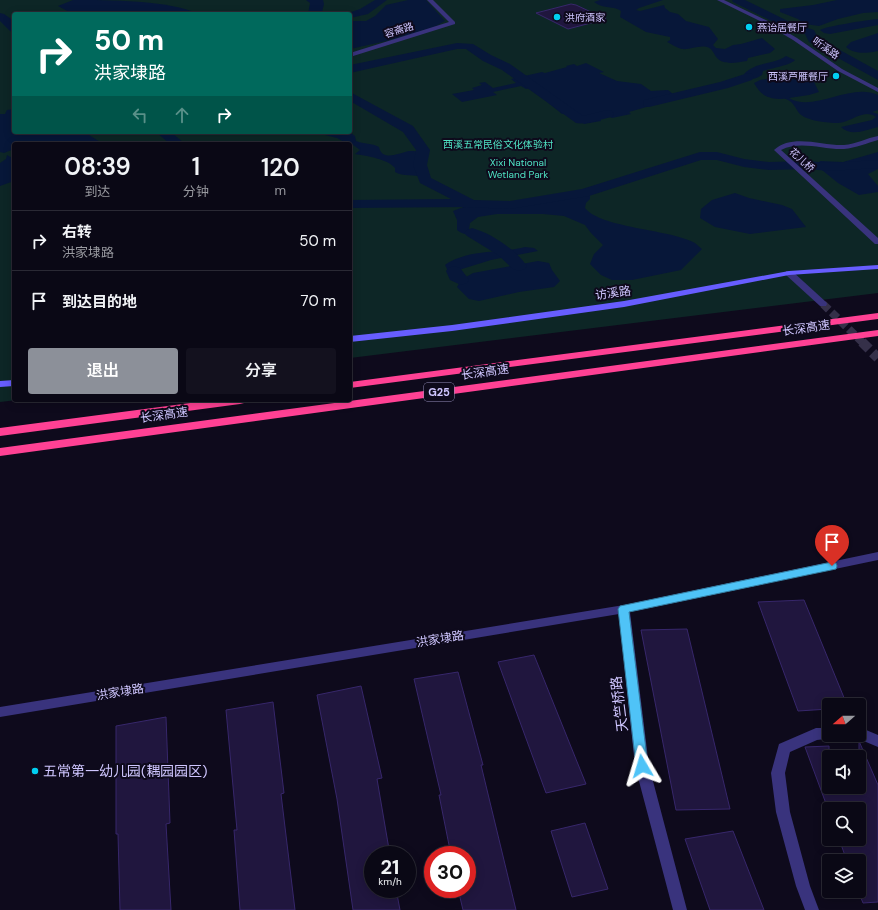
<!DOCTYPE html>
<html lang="zh">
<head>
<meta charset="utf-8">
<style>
	body { margin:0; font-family:"DM Sans","Noto Sans SC",sans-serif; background:#13111e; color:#f1f3f6; height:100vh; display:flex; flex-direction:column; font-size:15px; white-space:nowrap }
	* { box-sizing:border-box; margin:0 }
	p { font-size:13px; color:#999aa0 }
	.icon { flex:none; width:22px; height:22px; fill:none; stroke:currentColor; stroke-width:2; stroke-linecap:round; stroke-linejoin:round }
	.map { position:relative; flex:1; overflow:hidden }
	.details { position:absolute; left:12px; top:142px; width:340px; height:260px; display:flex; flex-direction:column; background:#0a0815; border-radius:4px; box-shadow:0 2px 10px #0003,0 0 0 1px #2a2934 }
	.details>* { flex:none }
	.banner { position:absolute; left:12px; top:12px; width:340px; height:122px; border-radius:4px; box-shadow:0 2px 10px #0003,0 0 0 1px #2a2934; background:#00695c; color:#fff; overflow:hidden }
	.needle { width:26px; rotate:250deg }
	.controls { position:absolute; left:822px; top:698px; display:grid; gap:8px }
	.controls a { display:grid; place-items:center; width:44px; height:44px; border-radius:4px; background:#0a0815; box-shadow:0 2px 10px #0003,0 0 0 1px #2a2934; font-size:20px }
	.speed { position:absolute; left:364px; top:846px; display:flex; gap:8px; font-size:20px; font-weight:700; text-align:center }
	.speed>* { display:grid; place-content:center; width:52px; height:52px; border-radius:50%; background:#0a0815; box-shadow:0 2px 10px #0003,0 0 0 1px #2a2934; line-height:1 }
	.speed small { font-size:10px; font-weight:400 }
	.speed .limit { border:6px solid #d22; background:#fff; color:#111 }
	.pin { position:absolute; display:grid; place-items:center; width:34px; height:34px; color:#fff; margin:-41px -17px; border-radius:50% 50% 50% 0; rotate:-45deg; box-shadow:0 0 4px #0007 }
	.pin .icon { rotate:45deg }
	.me { position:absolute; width:44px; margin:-22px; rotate:353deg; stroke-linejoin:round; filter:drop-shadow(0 0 3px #0008) }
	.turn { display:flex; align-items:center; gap:14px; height:84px; padding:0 16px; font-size:18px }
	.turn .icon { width:52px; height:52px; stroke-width:2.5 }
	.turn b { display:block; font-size:28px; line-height:34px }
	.lanes { display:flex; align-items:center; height:38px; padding:0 16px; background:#0003; justify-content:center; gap:20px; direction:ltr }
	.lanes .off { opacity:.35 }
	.eta { display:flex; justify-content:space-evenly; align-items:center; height:68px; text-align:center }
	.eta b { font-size:24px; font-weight:600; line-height:28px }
	.button { display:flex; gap:8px; margin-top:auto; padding:8px 16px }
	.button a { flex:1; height:46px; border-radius:4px; background:#8c9099; color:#fff; font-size:16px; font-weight:600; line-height:46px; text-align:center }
	.button a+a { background:#13111e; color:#f1f3f6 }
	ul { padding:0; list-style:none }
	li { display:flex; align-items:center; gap:12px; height:60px; padding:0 16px; border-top:1px solid #2a2934 }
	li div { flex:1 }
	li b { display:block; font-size:15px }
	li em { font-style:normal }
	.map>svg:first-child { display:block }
</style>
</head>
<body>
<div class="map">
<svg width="878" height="910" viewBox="0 0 878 910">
	<rect width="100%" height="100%" fill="#0e0a1c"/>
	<!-- green -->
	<path fill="#0d2626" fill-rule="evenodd" d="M 0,0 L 878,0 L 878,293 L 350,358 L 350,144 L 14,144 L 14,400 L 17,400 L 0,402 ZM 14,14 L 350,14 L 350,132 L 14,132 Z"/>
	<!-- water -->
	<g fill="#071739">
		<path d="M 73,0 C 109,0 169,0 199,14 L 73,14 L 58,6 Z"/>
		<polygon points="306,0 323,0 324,4 322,12 327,14 308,14 310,3"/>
		<polygon points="408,0 426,0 445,21 434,27 386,41 350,49 350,21 366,21 375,16 386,5"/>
		<path d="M 600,0 L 663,0 L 639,8 L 636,10 L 640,11 L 664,5 L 665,8 L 670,12 L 678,14 L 686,21 L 709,27 L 718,39 L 713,45 L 716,48 L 725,49 L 733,45 L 741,44 L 762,38 L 775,49 L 770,53 L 748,58 L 747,61 C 738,62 724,66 717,58 C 713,53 713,49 707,47 C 698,45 690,50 682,49 C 677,48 671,44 667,42 L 670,40 L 670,37 L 646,32 L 620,17 L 621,11 C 613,5 605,10 594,2 Z"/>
		<polygon points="837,0 878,0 878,12 863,13 838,19 819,26 805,24 798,19 780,12 780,9 813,5"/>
		<path d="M 878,19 L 878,25 L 830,34 L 824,33 L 820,30 C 826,26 868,20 878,19 Z"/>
		<path d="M 878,33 L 878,51 C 867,53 855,55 846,47 L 851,42 Z"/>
		<path d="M 786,56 L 795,60 C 791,65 772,68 763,71 L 762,75 C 754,80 751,80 744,74 C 757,61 773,65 786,56 Z"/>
		<polygon points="586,63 604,72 599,73 617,81 641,84 651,91 668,90 678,98 629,112 631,114 612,118 609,116 600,118 601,121 584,124 577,118 572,118 565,113 562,114 530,88 526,89 521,86 493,92 497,95 462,102 452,94 474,90 472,88 482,85 479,83 485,82 493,88 516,83 511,79 542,72 545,73 567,67 566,66 574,64 577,66"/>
		<path d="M 798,73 L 814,82 L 819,92 L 809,95 L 789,98 C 814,113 850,82 878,95 L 878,110 L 872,112 L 878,114 L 878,127 C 866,130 851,137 841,127 L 872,120 L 876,117 C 863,108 851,123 838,123 C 828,123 806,121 799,113 C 796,109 794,103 788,100 C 785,98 782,99 779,99 C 766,98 760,94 754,83 L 760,80 Z"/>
		<path d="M 14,109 L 14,132 L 84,132 L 102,143 L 46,144 C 38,141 23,144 14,144 L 14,149 L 4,153 L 0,152 L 0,114 L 5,114 L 7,110 Z"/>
		<path d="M 319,132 L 351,133 L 355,136 L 356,141 C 364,144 372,143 379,147 C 382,162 399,153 409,151 C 413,151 418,151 422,152 L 420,165 L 424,177 C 414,174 403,177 395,172 L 395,168 C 388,159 367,156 355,154 L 360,150 L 352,144 L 344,142 L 337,138 L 321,134 Z"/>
		<polygon points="878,152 878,169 868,174 878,186 878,192 859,195 838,183 817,166 820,161 843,162"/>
		<polygon points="7,155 14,159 14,181 0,186 0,163 6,159"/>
		<path d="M 590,191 L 590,199 L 586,203 L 585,208 C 601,228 667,229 693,242 C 696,243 699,247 702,249 L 681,270 L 632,280 L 612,280 L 601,275 L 590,264 L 594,254 L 603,245 L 591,233 L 585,225 L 564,216 L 543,214 L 497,214 L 478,217 L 470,223 L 469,229 L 472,233 C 466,235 462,234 457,230 L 457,220 L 453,211 L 471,204 L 510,205 Z"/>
		<polygon points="735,193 749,198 782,205 792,209 806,227 750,234 715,227 700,218 701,209 712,200"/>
		<path d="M 525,247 L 534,248 L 538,251 L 491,260 L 449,273 L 445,265 C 467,249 499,254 525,247 Z"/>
		<polygon points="538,261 549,263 552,270 560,281 554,287 519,292 479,301 469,299 457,287 461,280 473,273"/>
	</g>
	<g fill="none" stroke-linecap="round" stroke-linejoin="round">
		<!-- canal -->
		<g fill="#071739" fill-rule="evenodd">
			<polygon points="375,0 387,0 368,14 350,18 350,14 345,14 360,9"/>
			<polygon points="732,0 745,0 792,23 814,30 818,38 878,71 878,80 809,42 805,34 784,27 733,2"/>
			<polygon points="0,13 4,14 14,21 14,32 10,31 0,21"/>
			<path d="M 457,43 L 473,44 L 491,55 L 510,64 L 583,116 L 607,110 L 612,111 L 614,114 L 612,117 C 601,119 587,125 576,123 L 502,70 L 483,61 L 466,49 L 457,49 L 350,73 L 350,65 Z"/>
			<polygon points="748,73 752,74 754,77 752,80 728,88 649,107 644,106 643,103 644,100 720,82"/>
			<polygon points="350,92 413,126 430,150 427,165 431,178 474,200 510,201 582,189 700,152 717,152 744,159 769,162 809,161 828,163 878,160 878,168 828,171 809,169 769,170 744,167 717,160 701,160 589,196 510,209 467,207 350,208 350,200 451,199 420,183 413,165 416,150 403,132 350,101"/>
			<polygon points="156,132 171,132 185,144 170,144"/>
			<path d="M 472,228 C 491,233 516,250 527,266 L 525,269 L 519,271 L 513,269 L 498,255 L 467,236 L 464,233 L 467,230 Z"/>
			<path d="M 454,266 L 460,268 C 463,272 466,275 469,280 L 467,283 L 461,285 L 450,280 L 446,271 L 448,268 Z"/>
		</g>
	</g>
	<!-- building -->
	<g fill="#20163e" stroke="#37276b">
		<polygon points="571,4 576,5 606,19 568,29 536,13"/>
		<polygon points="804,600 847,705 829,705 829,709 798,711 758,602"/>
		<polygon points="687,629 730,809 676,810 641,630"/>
		<polygon points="534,655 586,784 546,793 498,662"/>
		<polygon points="458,672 483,765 481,765 516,910 463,910 458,889 467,889 467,855 451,855 439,795 441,795 414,679"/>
		<polygon points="361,686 382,778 377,779 390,855 373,855 373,889 396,889 400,910 353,910 337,799 317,695"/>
		<polygon points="273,702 284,793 281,794 295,910 240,910 234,830 237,830 226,710"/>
		<polygon points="166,717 170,823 166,824 171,910 120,910 118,834 116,834 116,726"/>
		<polygon points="859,741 878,785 878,902 863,903 859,893 859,861 847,861 839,839 859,839 859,809 828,809 805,747 829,746 829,787 859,787"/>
		<polygon points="585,823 608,889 572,897 551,831"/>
		<polygon points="733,831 764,910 710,910 685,839"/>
	</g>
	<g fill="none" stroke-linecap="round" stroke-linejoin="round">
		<!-- street-tunnel-far1 -->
		<polyline stroke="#353049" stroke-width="8" stroke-dasharray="8 4" stroke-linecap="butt" points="823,304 863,343"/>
		<!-- street-tunnel -->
		<polyline stroke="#353049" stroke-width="10" stroke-dasharray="10 5" stroke-linecap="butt" points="862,342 878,358"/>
		<!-- street -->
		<g fill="#39337d" fill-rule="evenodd">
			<polygon points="427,0 433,0 455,22 455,24 350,57 350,53 449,22"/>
			<polygon points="717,0 724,0 770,22 797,38 842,69 878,88 878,92 838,71 793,40 766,24"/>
			<path d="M 878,136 L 878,140 C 867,143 856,148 844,149 C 823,150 801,140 781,150 L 878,238 L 878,244 L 875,244 L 774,150 C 792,133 823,146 844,145 C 856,144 867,138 878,136 Z"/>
			<polygon points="786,271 792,271 826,302 827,304 826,306 820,306 786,275"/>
			<polygon points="878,552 878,560 630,612 649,766 687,910 673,910 635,766 619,614 0,717 0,707 624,605"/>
			<polygon points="859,727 878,735 878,747 854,737 854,735 859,735"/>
			<polygon points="816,728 829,728 829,735 835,735 834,738 817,740 790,752 785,773 790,812 810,886 819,910 805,910 796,886 776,812 771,773 779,744"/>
		</g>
		<!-- secondary -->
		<g fill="#675dff" fill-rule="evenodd">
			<polygon points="878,265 878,269 789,275 624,307 452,331 350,342 350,336 452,325 624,301 789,271"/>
			<polygon points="14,380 14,386 0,387 0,381"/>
		</g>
		<!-- highway -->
		<g fill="#ff4194" fill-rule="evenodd">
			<polygon points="878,313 878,319 350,388 350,382"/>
			<polygon points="878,330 878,336 0,456 0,448"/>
			<polygon points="213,400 246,400 244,403 240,404 0,436 0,428"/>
		</g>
	</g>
	<!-- route -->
	<polygon fill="#4fc3f7" stroke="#337fa1" points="832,562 836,563 837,566 836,569 629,612 648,766 646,770 642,772 638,770 636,766 618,609 620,606"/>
	<!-- markers -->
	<g fill="#00cff1" stroke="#0e0a1c" stroke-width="1.5">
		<circle cx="557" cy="17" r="4"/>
		<circle cx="749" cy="27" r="4"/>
		<circle cx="836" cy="76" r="4"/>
		<circle cx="35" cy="771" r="4"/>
	</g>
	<g text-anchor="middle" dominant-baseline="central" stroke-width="4" stroke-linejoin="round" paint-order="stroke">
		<!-- far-poi labels -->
		<g font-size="10" fill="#cfc6ff" stroke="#0e0a1c" text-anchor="start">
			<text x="565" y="17">洪府酒家</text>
			<text x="757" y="27">燕诒居餐厅</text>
			<text x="828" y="76" text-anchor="end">西溪芦雁餐厅</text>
		</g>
		<!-- far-street labels -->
		<g font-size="10" fill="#cfc6ff" stroke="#0e0a1c">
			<text transform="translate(399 30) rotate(-17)">容斋路</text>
			<text transform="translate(826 48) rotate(35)">听溪路</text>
			<text transform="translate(802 160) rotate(42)">花儿桥</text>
		</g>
		<!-- far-park labels -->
		<g font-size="10" fill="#4fe2c3" stroke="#0e0a1c">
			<text x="498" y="144">西溪五常民俗文化体验村</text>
			<text x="518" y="162">Xixi National<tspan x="518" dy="12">Wetland Park</tspan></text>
		</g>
		<!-- shield labels -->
		<rect fill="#0e0a1c" stroke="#958ebb" stroke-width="1" x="424" y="383" width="30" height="18" rx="3"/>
		<g font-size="11" font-weight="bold" fill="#cfc6ff">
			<text x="439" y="392">G25</text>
		</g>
		<!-- street labels -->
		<g font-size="12" fill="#cfc6ff" stroke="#0e0a1c">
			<text transform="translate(613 293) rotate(-8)">访溪路</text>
			<text transform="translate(806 328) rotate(-8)">长深高速</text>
			<text transform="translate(485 372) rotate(-8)">长深高速</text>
			<text transform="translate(164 415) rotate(-8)">长深高速</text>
			<text transform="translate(440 639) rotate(-9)">洪家埭路</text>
			<text transform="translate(120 692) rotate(-9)">洪家埭路</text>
		</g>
		<!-- near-street labels -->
		<g font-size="14" fill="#cfc6ff" stroke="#0e0a1c">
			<text transform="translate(619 704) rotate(-97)">天竺桥路</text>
		</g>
		<!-- near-poi labels -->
		<g font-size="14" fill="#cfc6ff" stroke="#0e0a1c" text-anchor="start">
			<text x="43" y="771">五常第一幼儿园(耦园园区)</text>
		</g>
	</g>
</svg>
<div class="controls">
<a><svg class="needle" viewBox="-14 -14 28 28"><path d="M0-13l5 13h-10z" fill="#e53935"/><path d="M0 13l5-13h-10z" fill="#999aa0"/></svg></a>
<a><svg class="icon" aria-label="sound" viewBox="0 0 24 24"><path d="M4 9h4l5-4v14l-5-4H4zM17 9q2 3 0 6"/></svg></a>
<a><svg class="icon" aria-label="search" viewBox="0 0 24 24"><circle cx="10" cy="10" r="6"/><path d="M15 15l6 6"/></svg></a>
<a><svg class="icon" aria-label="layers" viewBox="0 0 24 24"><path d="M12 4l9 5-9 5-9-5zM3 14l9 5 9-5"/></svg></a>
</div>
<div class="speed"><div>21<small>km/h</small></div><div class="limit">30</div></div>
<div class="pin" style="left:832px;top:566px;background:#d93025"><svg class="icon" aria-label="arrive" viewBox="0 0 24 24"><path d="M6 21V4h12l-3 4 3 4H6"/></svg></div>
<svg class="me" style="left:642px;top:766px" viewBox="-20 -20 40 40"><path d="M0-17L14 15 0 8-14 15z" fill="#4fc3f7" stroke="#fff" stroke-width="4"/></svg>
<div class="banner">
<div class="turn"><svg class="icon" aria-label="right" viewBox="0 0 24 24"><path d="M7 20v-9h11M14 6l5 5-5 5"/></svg><div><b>50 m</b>洪家埭路</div></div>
<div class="lanes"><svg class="icon off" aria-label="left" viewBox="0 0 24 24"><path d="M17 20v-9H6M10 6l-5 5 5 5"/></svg><svg class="icon off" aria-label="ahead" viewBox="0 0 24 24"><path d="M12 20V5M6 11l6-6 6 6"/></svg><svg class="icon" aria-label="right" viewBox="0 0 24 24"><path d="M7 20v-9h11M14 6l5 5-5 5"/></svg></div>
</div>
<section class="details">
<div class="eta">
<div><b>08:39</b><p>到达</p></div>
<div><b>1</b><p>分钟</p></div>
<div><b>120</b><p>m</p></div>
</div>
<ul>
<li><svg class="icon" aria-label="right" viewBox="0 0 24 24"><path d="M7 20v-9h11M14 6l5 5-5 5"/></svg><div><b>右转</b><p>洪家埭路</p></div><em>50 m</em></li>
<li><svg class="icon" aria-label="arrive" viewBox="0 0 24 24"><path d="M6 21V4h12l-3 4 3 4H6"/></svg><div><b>到达目的地</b></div><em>70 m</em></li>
</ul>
<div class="button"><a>退出</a><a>分享</a></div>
</section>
</div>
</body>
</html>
